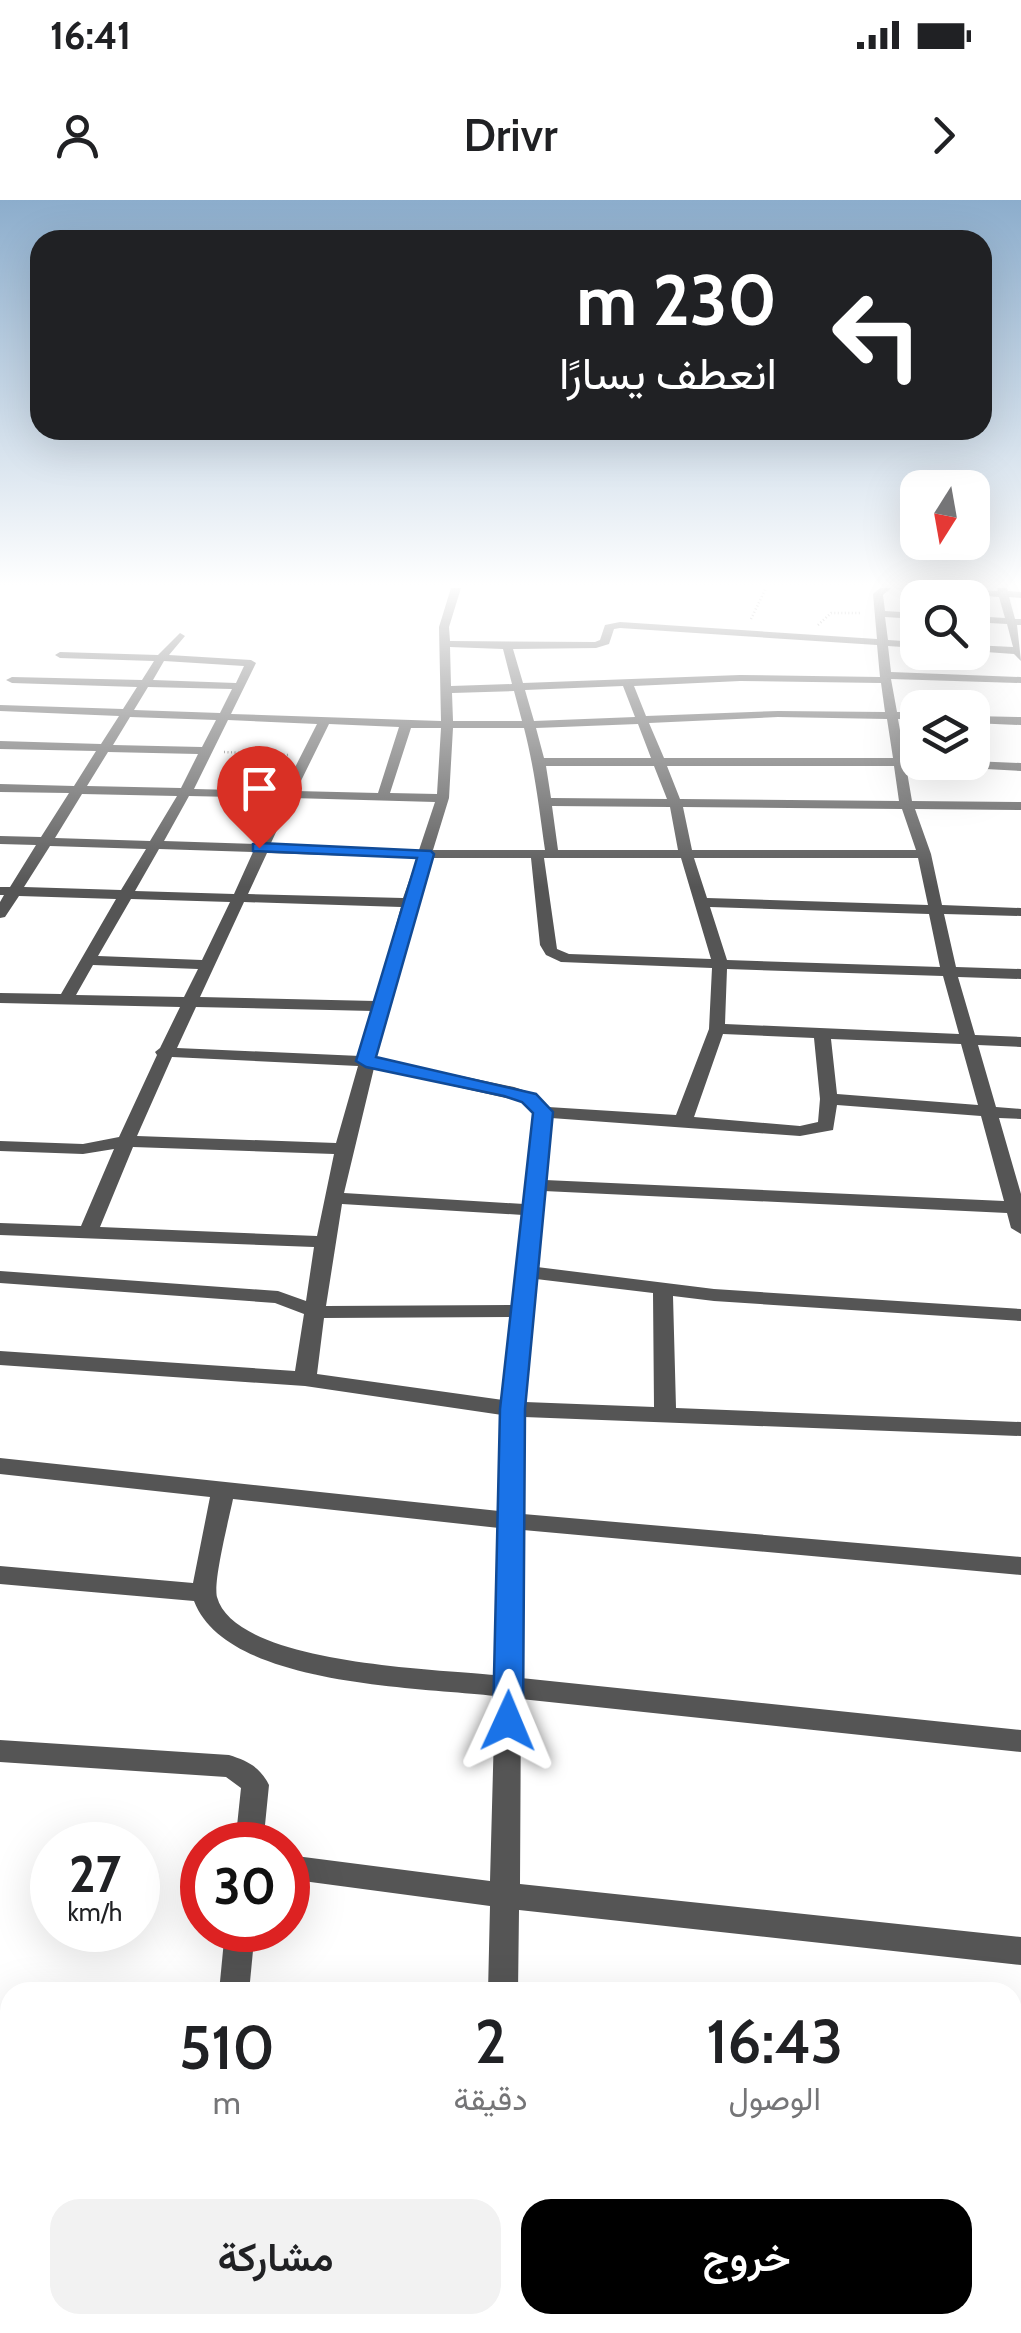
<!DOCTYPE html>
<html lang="ar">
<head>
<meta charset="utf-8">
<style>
	body { margin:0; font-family:Cabin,Vazirmatn,sans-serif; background:#f2f2f2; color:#202124; direction:rtl; height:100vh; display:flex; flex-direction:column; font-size:38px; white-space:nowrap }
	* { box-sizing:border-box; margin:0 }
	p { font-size:32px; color:#757577 }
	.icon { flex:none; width:55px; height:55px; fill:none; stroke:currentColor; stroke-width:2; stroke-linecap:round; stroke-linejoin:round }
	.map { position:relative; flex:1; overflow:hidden; direction:ltr }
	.drawer { position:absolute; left:0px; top:1782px; width:1022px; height:352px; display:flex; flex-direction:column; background:#fff; border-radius:30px 30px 0 0; box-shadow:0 10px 40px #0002; direction:rtl }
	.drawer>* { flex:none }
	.top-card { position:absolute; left:30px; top:30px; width:962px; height:210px; border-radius:30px; box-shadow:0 10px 40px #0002; direction:rtl; background:#202124; color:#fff; overflow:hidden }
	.needle { width:65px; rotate:191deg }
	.buttons { position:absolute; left:900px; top:270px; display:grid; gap:20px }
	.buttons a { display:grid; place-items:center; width:90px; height:90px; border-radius:20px; background:#fff; box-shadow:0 10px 40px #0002; font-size:50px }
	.speed { position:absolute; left:30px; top:1622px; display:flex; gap:20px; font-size:50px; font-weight:700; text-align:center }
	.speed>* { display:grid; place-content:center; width:130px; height:130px; border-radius:50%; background:#fff; box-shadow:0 10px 40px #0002; line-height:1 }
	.speed small { font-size:25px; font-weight:400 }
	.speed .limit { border:15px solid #d22; background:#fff; color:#111 }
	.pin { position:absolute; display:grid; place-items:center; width:85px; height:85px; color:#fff; margin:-102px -42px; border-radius:50% 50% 50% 0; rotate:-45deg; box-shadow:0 0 10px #0007 }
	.pin .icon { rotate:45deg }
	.me { position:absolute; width:110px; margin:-55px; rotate:1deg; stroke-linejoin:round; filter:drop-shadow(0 0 8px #0008) }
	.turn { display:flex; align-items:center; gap:35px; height:210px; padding:0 50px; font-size:45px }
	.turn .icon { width:130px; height:130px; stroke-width:2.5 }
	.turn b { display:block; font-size:70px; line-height:85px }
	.eta { display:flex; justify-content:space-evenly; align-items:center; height:170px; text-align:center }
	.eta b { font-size:60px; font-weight:600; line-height:70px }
	.primary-button { display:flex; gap:20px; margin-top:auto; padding:20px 50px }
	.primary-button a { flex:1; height:115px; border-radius:30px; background:#000; color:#fff; font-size:40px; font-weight:600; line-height:115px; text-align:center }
	.primary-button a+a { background:#f2f2f2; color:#202124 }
	.status { display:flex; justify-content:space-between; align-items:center; height:70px; padding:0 50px; background:#fff; direction:ltr }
	.status svg { height:28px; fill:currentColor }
	header { display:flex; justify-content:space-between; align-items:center; height:130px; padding:0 50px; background:#fff; font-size:45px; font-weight:600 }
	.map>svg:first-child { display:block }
</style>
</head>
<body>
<div class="status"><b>16:41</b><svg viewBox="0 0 49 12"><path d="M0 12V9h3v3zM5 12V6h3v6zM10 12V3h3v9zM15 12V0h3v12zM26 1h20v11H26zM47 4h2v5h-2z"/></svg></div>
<header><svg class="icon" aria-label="forward" viewBox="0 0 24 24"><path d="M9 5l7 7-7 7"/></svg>Drivr<svg class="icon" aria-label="person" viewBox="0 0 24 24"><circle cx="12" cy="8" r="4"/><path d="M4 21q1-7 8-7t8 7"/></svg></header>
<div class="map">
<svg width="1021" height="2133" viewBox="0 0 1021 2133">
	<rect width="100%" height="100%" fill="#fff"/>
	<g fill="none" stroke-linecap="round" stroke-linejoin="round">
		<!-- path -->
		<g stroke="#777" stroke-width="2.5" stroke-dasharray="1 2.5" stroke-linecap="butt">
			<polyline points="751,419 766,388"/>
			<polyline points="818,425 831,413 862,413"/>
			<polyline points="224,552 288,555"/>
		</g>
		<!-- street -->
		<g fill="#555" fill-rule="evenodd">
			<path d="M 451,388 L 461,388 L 449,427 L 450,441 L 595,442 L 600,440 L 605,425 L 620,422 L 877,439 L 873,394 L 880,388 L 891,388 L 883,395 L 885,411 L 918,413 L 918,419 L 885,417 L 888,440 L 918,442 L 918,448 L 888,446 L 891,472 L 1021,477 L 1021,483 L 891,479 L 897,512 L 918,512 L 918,519 L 898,519 L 905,558 L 918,558 L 918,562 L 924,562 L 906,566 L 912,601 L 1021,602 L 1021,610 L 915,609 L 931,654 L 942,705 L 1021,708 L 1021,716 L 944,714 L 956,767 L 1021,769 L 1021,779 L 958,777 L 975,835 L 1021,837 L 1021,847 L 978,845 L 996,907 L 1021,909 L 1021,919 L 999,918 L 1021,994 L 1021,1034 L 1011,1028 L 1007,1013 L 544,991 L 537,1067 L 714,1089 L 1021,1109 L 1021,1121 L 714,1101 L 673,1096 L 676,1208 L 1021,1222 L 1021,1236 L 524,1217 L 523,1314 L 1021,1357 L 1021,1375 L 523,1330 L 521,1478 L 1021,1530 L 1021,1552 L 521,1499 L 520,1684 L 1021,1737 L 1021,1765 L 519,1710 L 518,1792 L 488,1792 L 490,1706 L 288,1679 L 288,1655 L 490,1681 L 495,1496 C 416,1487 226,1486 194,1401 L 0,1384 L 0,1366 L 193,1383 L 210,1297 L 0,1274 L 0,1258 L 499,1311 L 502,1215 L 305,1186 L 0,1165 L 0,1151 L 295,1171 L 304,1114 L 275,1103 L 0,1083 L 0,1071 L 278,1091 L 306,1101 L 314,1047 L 0,1035 L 0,1023 L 81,1026 L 114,949 L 83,954 L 0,951 L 0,941 L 83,944 L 119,937 L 157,855 L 155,852 L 160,848 L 180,807 L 0,803 L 0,793 L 61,794 L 116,699 L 19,696 L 5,717 L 0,718 L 0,702 L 4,695 L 0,695 L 0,687 L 10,687 L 36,645 L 0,644 L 0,636 L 41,637 L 69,593 L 0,592 L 0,584 L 74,586 L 96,551 L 0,549 L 0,541 L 101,544 L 119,516 L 0,511 L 0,505 L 123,509 L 137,487 L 12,483 L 6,480 L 12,477 L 142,480 L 154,461 L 60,458 L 55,455 L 60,452 L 158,455 L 180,433 L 185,436 L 169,455 L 251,460 L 256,463 L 231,514 L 441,521 L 439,427 ZM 620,428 L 877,445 L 880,477 L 740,475 L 523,483 L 513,449 L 596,448 L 609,444 L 614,429 ZM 450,447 L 503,449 L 512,484 L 451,486 ZM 164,461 L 244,466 L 236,483 L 153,480 ZM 740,481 L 881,483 L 885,512 L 778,511 L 646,516 L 634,486 ZM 623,486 L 635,517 L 534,521 L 525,490 ZM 148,487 L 232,489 L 220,513 L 134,510 ZM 514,491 L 522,521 L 453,521 L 452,493 ZM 130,517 L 216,520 L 202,547 L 113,545 ZM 778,517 L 887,519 L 893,558 L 664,558 L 649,523 ZM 228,520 L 317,524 L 283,591 L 194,589 ZM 329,524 L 399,527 L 378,593 L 296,591 ZM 638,524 L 651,558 L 544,558 L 536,528 ZM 411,528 L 441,528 L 437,594 L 390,593 ZM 453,528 L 524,528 C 535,571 539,608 545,650 L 433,650 L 449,598 ZM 108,552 L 198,554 L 181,588 L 87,586 ZM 546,566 L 654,566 L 667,599 L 551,598 ZM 667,566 L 894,566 L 899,601 L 680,599 ZM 82,594 L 177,596 L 150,641 L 55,638 ZM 189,596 L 279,598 L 257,644 L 164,641 ZM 292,598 L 435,602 L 419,650 L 270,645 ZM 552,606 L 670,607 L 678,650 L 558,650 ZM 683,607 L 902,609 L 916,650 L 692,650 ZM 50,646 L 146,649 L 121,690 L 24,687 ZM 159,649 L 253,652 L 234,694 L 135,691 ZM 267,653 L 417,658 L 403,698 L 248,694 ZM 430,658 L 531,658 L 540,745 L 546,755 L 561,762 L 712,768 L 709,829 L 676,915 L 548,907 L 535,894 L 514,887 L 376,858 ZM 544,658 L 681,658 L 711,759 L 569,754 L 557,749 ZM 694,658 L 918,658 L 928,705 L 707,698 ZM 131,699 L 230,702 L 202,760 L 98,756 ZM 244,702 L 401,707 L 375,801 L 200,797 ZM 710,707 L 929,714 L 940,767 L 727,760 ZM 93,765 L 198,769 L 184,797 L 76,795 ZM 727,769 L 943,776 L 959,834 L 725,824 ZM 196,807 L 373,811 L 360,856 L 177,848 ZM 723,834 L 814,838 L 820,899 L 818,922 L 800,926 L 694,917 ZM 831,839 L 961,844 L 978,905 L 837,894 ZM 172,857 L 358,866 L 336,943 L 137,936 ZM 374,868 L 523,902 L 534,913 L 524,1004 L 344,993 ZM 837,905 L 981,916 L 1004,1001 L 545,980 L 551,918 L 800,936 L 833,930 ZM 133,947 L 334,954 L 317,1036 L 100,1027 ZM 342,1004 L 523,1015 L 513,1105 L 326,1106 ZM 536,1079 L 653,1093 L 654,1207 L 525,1202 ZM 512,1117 L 503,1200 L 317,1174 L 324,1118 ZM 233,1299 L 499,1328 L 495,1475 C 436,1469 235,1464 217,1397 C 213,1381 229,1319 233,1299 Z"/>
			<polygon points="894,388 998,391 997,388 1007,388 1008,391 1021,392 1021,398 1009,397 1015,419 1021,419 1021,425 1017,425 1021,461 1014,454 972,451 972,445 1013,447 1007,424 972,422 972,416 1005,418 999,397"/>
			<polygon points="972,516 1021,517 1021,525 972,523"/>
			<polygon points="972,561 1021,563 1021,571 930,566 924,562"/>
			<path d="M 0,1540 L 229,1555 C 248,1561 260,1567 269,1585 L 263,1645 L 235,1645 L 241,1588 L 226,1577 L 0,1562 Z"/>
			<polygon points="225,1730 255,1730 249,1792 219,1792"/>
			<polygon points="0,1839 10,1840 10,1870 0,1869"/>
			<rect x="1012" y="2000" width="9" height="34"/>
			<polygon points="174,2125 210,2125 209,2133 173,2133"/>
			<rect x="487" y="2125" width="36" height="8"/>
		</g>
	</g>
	<!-- sky -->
	<linearGradient id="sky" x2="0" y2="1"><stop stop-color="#8cadcc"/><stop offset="0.56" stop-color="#fff"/><stop offset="1" stop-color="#fff" stop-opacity="0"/></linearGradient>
	<rect width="1021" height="687" fill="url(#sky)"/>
	<!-- route -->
	<polygon fill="#1a73e8" stroke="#114b97" stroke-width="2.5" points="259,643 431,651 434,654 376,857 536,894 553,912 525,1209 523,1521 519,1530 508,1533 497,1530 493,1521 500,1209 533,913 522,902 504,896 366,867 356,861 417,658 253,651 253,644"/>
</svg>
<div class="buttons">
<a><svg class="needle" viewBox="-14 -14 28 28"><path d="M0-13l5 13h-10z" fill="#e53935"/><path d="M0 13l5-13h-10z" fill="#757577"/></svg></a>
<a><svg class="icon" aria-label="search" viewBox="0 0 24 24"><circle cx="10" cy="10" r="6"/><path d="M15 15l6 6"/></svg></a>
<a><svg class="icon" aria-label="layers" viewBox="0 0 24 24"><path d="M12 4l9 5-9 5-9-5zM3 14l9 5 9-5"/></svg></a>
</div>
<div class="speed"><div>27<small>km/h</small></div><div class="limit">30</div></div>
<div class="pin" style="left:259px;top:648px;background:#d93025"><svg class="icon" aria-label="arrive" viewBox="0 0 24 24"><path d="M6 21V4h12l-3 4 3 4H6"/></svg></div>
<svg class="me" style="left:508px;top:1521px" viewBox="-20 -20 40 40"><path d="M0-17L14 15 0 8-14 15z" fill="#1a73e8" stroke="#fff" stroke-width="4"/></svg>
<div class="top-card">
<div class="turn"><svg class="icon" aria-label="left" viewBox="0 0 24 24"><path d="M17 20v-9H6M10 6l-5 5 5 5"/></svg><div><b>230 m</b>انعطف يسارًا</div></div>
</div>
<section class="drawer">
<div class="eta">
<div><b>16:43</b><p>الوصول</p></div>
<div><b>2</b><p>دقيقة</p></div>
<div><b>510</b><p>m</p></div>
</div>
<div class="primary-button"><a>خروج</a><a>مشاركة</a></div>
</section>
</div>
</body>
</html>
